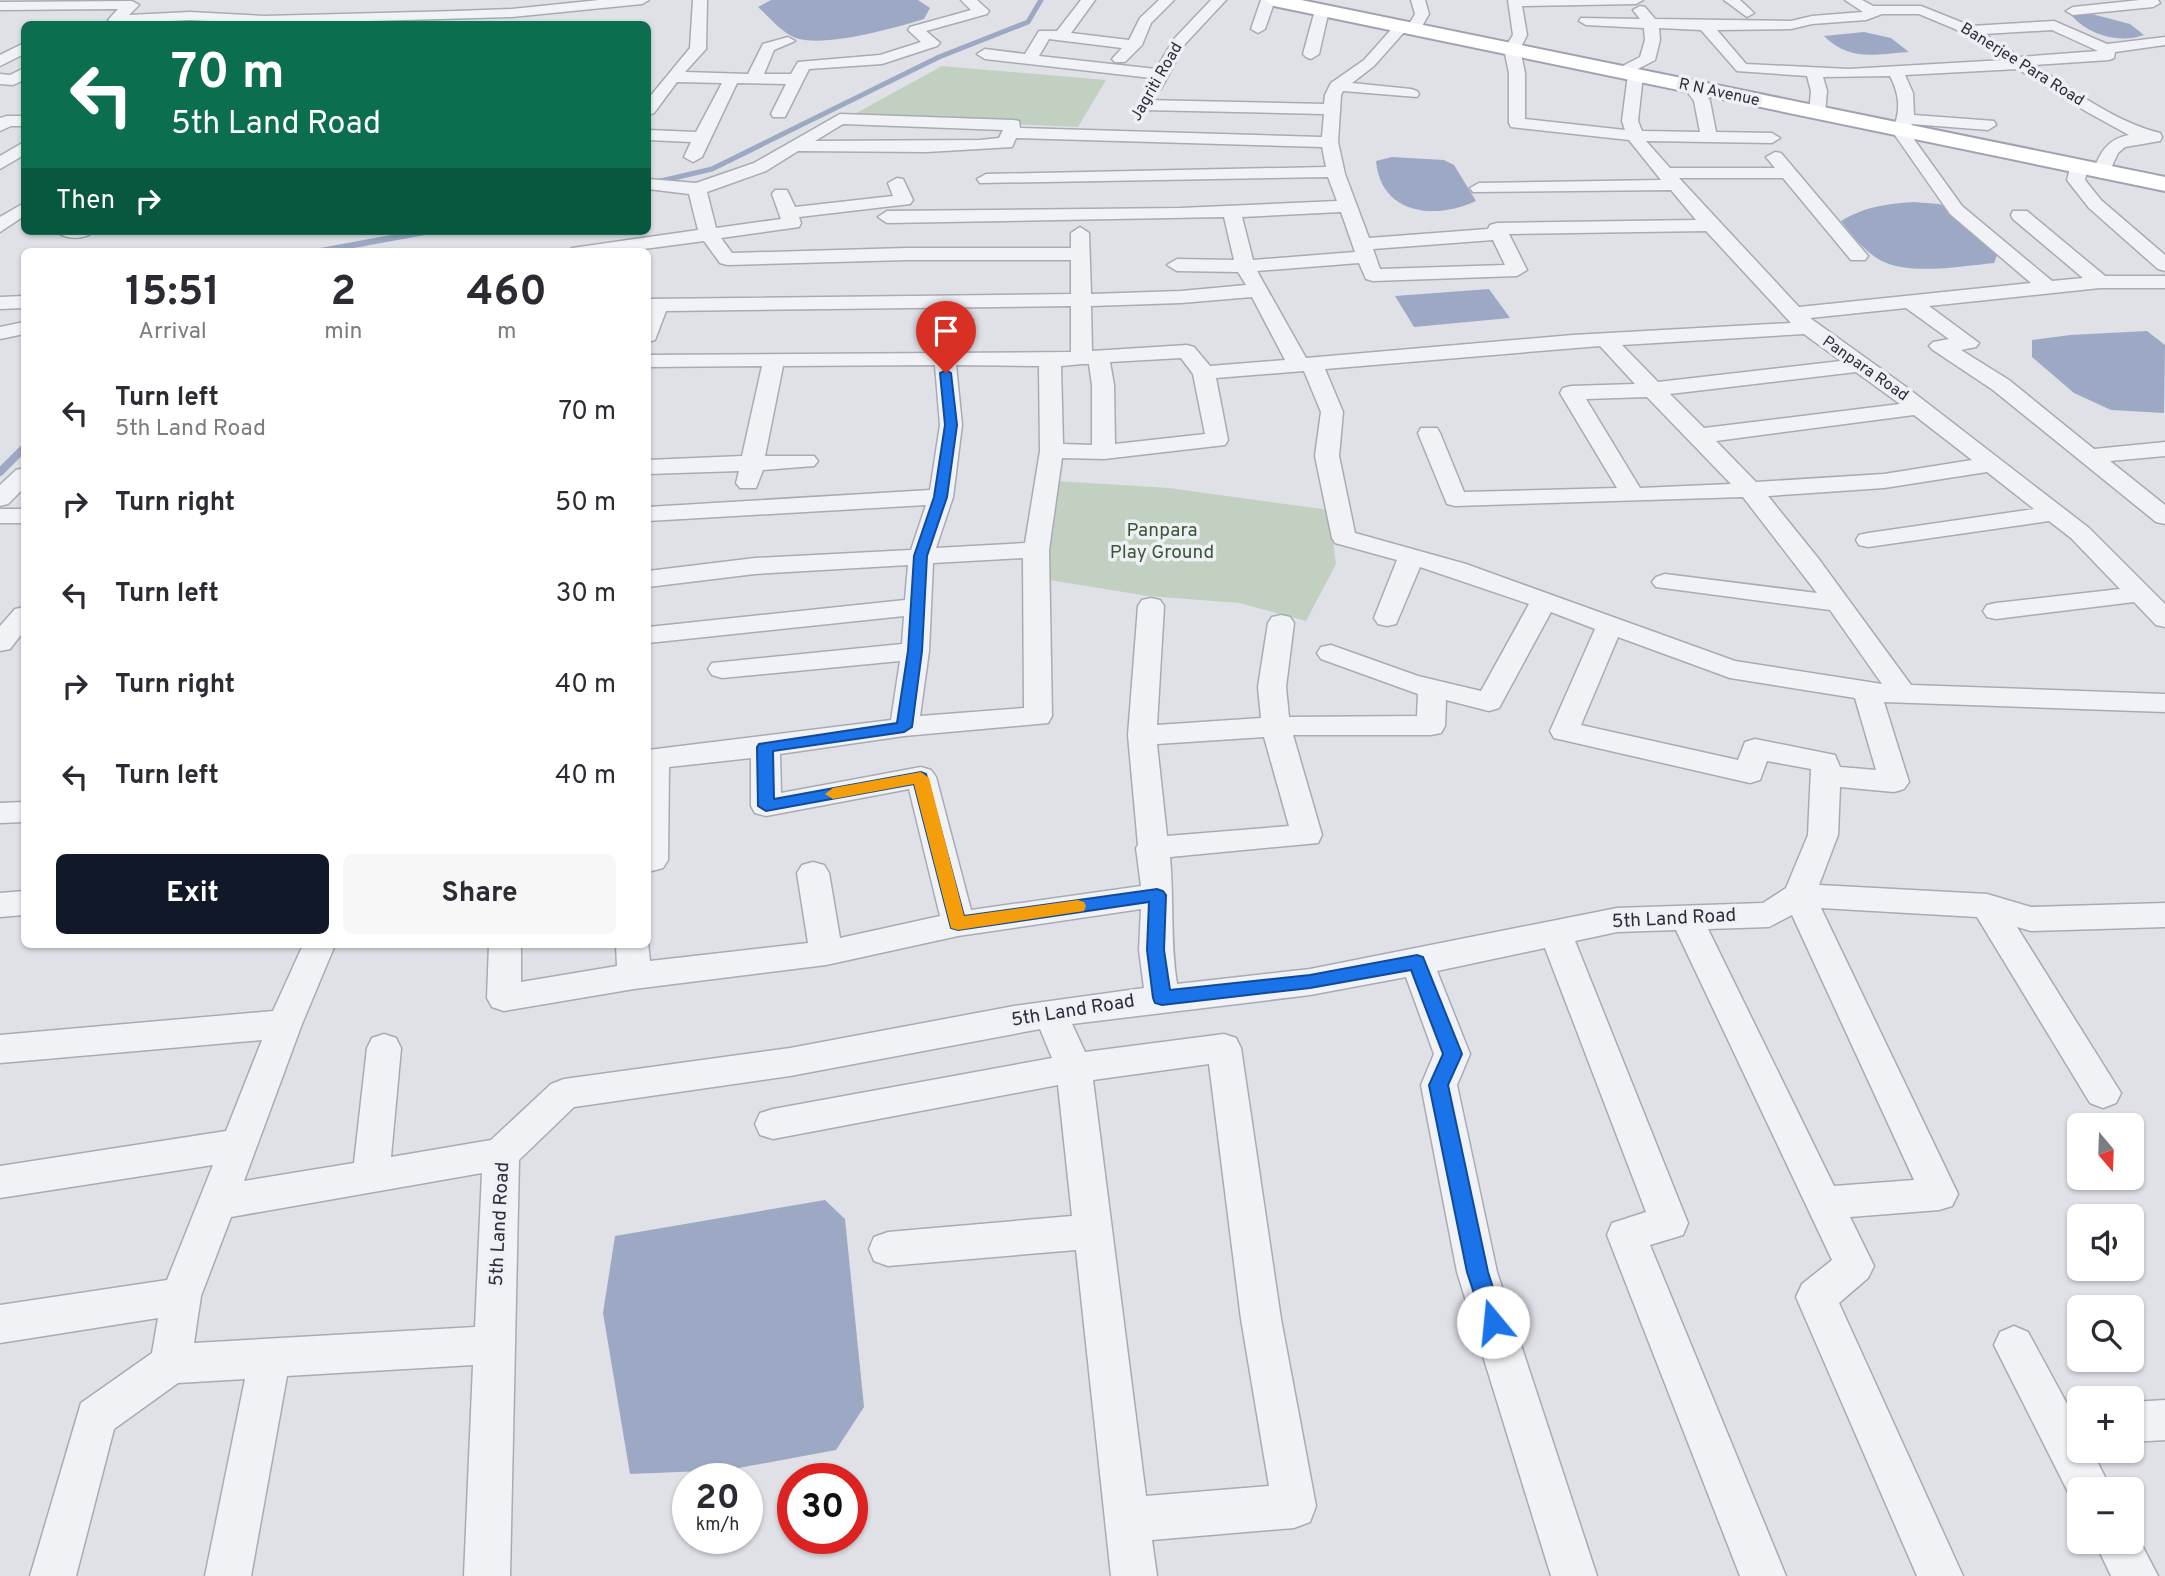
<!DOCTYPE html>
<html lang="en">
<head>
<meta charset="utf-8">
<style>
	body { margin:0; font-family:Overpass,sans-serif; background:#f7f7f7; color:#2b2b33; height:100vh; display:flex; flex-direction:column; font-size:26px; white-space:nowrap }
	* { box-sizing:border-box; margin:0 }
	p { font-size:23px; color:#7c7c81 }
	.icon { flex:none; width:38px; height:38px; fill:none; stroke:currentColor; stroke-width:2; stroke-linecap:round; stroke-linejoin:round }
	.map { position:relative; flex:1; overflow:hidden }
	.side { position:absolute; left:21px; top:248px; width:630px; height:700px; display:flex; flex-direction:column; background:#fff; border-radius:10px; box-shadow:0 2px 5px #0004 }
	.side>* { flex:none }
	.top-card { position:absolute; left:21px; top:21px; width:630px; height:214px; border-radius:10px; box-shadow:0 2px 5px #0004; background:#0b6e4f; color:#fff; overflow:hidden }
	.needle { width:46px; rotate:161deg }
	.fabs { position:absolute; left:2067px; top:1113px; display:grid; gap:14px }
	.fabs a { display:grid; place-items:center; width:77px; height:77px; border-radius:10px; background:#fff; box-shadow:0 2px 5px #0004; font-size:35px }
	.speed { position:absolute; left:672px; top:1463px; display:flex; gap:14px; font-size:35px; font-weight:700; text-align:center }
	.speed>* { display:grid; place-content:center; width:91px; height:91px; border-radius:50%; background:#fff; box-shadow:0 2px 5px #0004; line-height:1 }
	.speed small { font-size:18px; font-weight:400 }
	.speed .limit { border:10px solid #d22; background:#fff; color:#111 }
	.pin { position:absolute; display:grid; place-items:center; width:60px; height:60px; color:#fff; margin:-72px -30px; border-radius:50% 50% 50% 0; rotate:-45deg; box-shadow:0 0 7px #0007 }
	.pin .icon { rotate:45deg }
	.me { position:absolute; width:77px; margin:-38px; rotate:343deg; stroke-linejoin:round; filter:drop-shadow(0 0 5px #0008) }
	.turn { display:flex; align-items:center; gap:24px; height:147px; padding:0 35px; font-size:32px }
	.turn .icon { width:91px; height:91px; stroke-width:2.5 }
	.turn b { display:block; font-size:49px; line-height:60px }
	.then { display:flex; align-items:center; height:66px; padding:0 35px; background:#0003; gap:14px; font-size:26px }
	.eta { display:flex; justify-content:space-evenly; align-items:center; height:119px; text-align:center }
	.eta b { font-size:42px; font-weight:700; line-height:49px }
	.cta { display:flex; gap:14px; margin-top:auto; padding:14px 35px }
	.cta a { flex:1; height:80px; border-radius:10px; background:#111827; color:#fff; font-size:28px; font-weight:700; line-height:80px; text-align:center }
	.cta a+a { background:#f7f7f7; color:#2b2b33 }
	ul { padding:0; list-style:none }
	li { display:flex; align-items:center; gap:21px; height:91px; padding:0 35px }
	li div { flex:1 }
	li b { display:block; font-size:26px }
	li em { font-style:normal }
	.map>svg:first-child { display:block }
</style>
</head>
<body>
<div class="map">
<svg width="2165" height="1576" viewBox="0 0 2165 1576">
	<rect width="100%" height="100%" fill="#dfe1e7"/>
	<!-- green -->
	<g fill="#c2d0c1">
		<polygon points="942,66 1106,80 1078,127 849,117"/>
		<polygon points="1056,481 1169,488 1329,510 1336,564 1306,621 1239,603 1148,596 1043,579"/>
	</g>
	<!-- water -->
	<g fill="#9da9c4">
		<path d="M 771,0 L 918,0 L 930,8 L 924,19 C 895,28 824,48 796,38 C 782,33 769,17 758,7 Z"/>
		<path d="M 2088,13 L 2130,24 L 2144,35 C 2119,44 2089,35 2072,16 Z"/>
		<path d="M 1864,32 L 1891,38 L 1909,52 C 1875,54 1850,62 1824,36 Z"/>
		<path d="M 1392,157 L 1444,160 L 1454,165 L 1476,201 C 1435,220 1381,215 1376,161 Z"/>
		<path d="M 1913,202 L 1939,204 L 1948,207 L 1998,253 L 1994,263 C 1963,266 1908,276 1880,260 C 1864,251 1852,235 1841,221 C 1864,207 1886,204 1913,202 Z"/>
		<polygon points="1489,289 1510,318 1414,327 1395,296"/>
		<polygon points="2147,331 2165,345 2164,413 2111,410 2074,393 2032,357 2032,340 2070,335"/>
		<polygon points="825,1200 845,1219 864,1407 836,1450 728,1470 630,1474 603,1313 615,1236"/>
	</g>
	<g fill="none" stroke-linecap="round" stroke-linejoin="round">
		<!-- stream-far2 -->
		<polyline stroke="#9da9c4" stroke-width="5" points="648,184 712,169 939,57 1028,22 1041,0"/>
		<!-- stream-far1 -->
		<polyline stroke="#9da9c4" stroke-width="6" points="315,252 430,231"/>
		<!-- stream -->
		<polyline stroke="#9da9c4" stroke-width="8" points="0,472 24,448"/>
		<!-- street casing -->
		<g stroke="#a8abb4" stroke-width="3">
			<g id="street">
				<polygon points="599,0 649,0 642,4 512,17 265,24 190,20 115,24 108,20 118,9 0,10 0,2 132,1 139,5 129,15 190,12 265,16 457,11 512,9"/>
				<polygon points="693,0 707,0 706,49 685,72 748,74 763,44 788,37 795,41 774,50 764,74 791,74 798,62 880,55 921,42 908,30 910,27 971,10 961,0 977,0 989,11 987,14 926,31 940,43 937,46 882,64 809,69 785,117 773,117 771,114 786,84 737,83 702,157 693,162 684,157 691,142 648,140 648,130 696,132 722,83 677,82 654,113 648,115 648,99 690,48"/>
				<polygon points="1081,0 1095,0 1071,33 1129,40 1140,18 1159,0 1174,0 1151,23 1142,45 1125,62 1115,62 1112,59 1122,48 1049,39 1039,56 1156,69 1174,39 1211,0 1226,0 1185,44 1161,89 1153,94 1145,89 1151,78 985,59 977,54 985,49 1025,54 1039,31 1057,31"/>
				<polygon points="1261,0 1275,0 1265,29 1258,33 1251,29"/>
				<path d="M 1411,0 L 1425,0 L 1429,14 L 1418,33 L 1413,34 L 1406,30 L 1374,66 L 1352,83 L 1411,89 L 1417,91 L 1419,94 L 1417,97 L 1343,91 L 1341,95 L 1338,142 L 1345,174 L 1369,238 L 1488,229 L 1490,225 L 1497,223 L 1696,220 L 1671,190 L 1473,192 L 1470,188 L 1479,183 L 1661,180 L 1629,140 L 1511,127 L 1509,123 L 1509,73 L 1504,49 L 1513,35 L 1508,0 L 1643,0 L 1636,4 L 1522,6 L 1527,35 L 1520,49 L 1525,73 L 1525,119 L 1625,130 L 1622,121 L 1628,74 L 1619,77 L 1611,72 L 1640,57 L 1645,40 L 1644,28 L 1586,25 L 1579,21 L 1581,18 L 1640,19 L 1633,10 L 1640,6 L 1645,7 L 1655,19 L 1791,21 L 1812,16 L 1863,12 L 1845,0 L 1862,0 L 1873,6 L 1921,6 L 1971,26 L 2054,21 L 2107,44 L 2165,37 L 2165,45 L 2115,52 L 2114,58 L 2109,60 L 2034,65 C 2073,90 2115,122 2160,133 L 2162,137 L 2160,141 L 2125,147 L 2118,153 L 2107,177 L 2101,178 L 2092,173 C 2100,153 2107,139 2129,135 L 2087,112 L 2018,69 L 1905,75 L 1913,93 L 1914,115 L 1994,121 L 1996,125 L 1988,130 L 1912,124 L 1908,131 L 1962,206 L 2052,281 L 2083,278 L 2013,219 L 2011,215 L 2013,211 L 2027,211 L 2105,276 L 2165,276 L 2165,288 L 2100,288 L 1929,306 L 1979,343 L 1976,347 L 1961,350 L 2009,380 L 2094,449 L 2165,442 L 2165,456 L 2110,461 L 2165,505 L 2165,524 L 2156,522 L 1993,390 L 1933,350 L 1929,346 L 1933,342 L 1949,339 L 1906,308 L 1810,318 L 1909,389 L 2089,528 L 2165,604 L 2165,627 L 2156,625 L 2134,602 L 1996,619 L 1987,617 L 1983,611 L 1987,605 L 1996,603 L 2120,589 L 2071,538 L 2049,521 L 1868,547 L 1859,545 L 1856,540 L 1859,535 L 1868,533 L 2034,509 L 1987,472 L 1884,488 L 1768,496 L 1818,558 L 1911,685 L 2165,694 L 2165,712 L 1884,702 L 1909,782 L 1904,789 L 1894,792 L 1840,787 L 1838,835 L 1819,885 L 1987,894 L 2031,907 L 2165,903 L 2165,927 L 2031,931 L 2017,927 L 2121,1093 L 2116,1103 L 2103,1108 L 2090,1103 L 1977,917 L 1821,908 L 1958,1194 L 1952,1206 L 1939,1210 L 1850,1217 L 1874,1266 L 1868,1278 L 1839,1303 L 1963,1576 L 1917,1576 L 1796,1297 L 1802,1284 L 1832,1260 L 1676,930 L 1617,932 L 1575,941 L 1688,1223 L 1683,1235 L 1650,1245 L 1786,1576 L 1740,1576 L 1607,1235 L 1612,1223 L 1646,1212 L 1545,948 L 1437,971 L 1470,1054 L 1457,1085 L 1497,1272 L 1597,1576 L 1551,1576 L 1457,1272 L 1421,1085 L 1434,1054 L 1406,977 L 1310,995 L 1072,1024 L 1085,1052 L 1224,1034 L 1236,1038 L 1241,1048 L 1281,1319 L 1316,1506 L 1310,1522 L 1294,1528 L 1152,1540 L 1157,1576 L 1111,1576 L 1076,1250 L 888,1266 L 874,1261 L 869,1249 L 874,1237 L 888,1232 L 1072,1216 L 1058,1085 L 773,1139 L 760,1135 L 755,1124 L 760,1113 L 773,1109 L 1052,1058 L 1040,1029 L 790,1076 L 574,1107 L 519,1160 L 510,1576 L 464,1576 L 473,1365 L 287,1376 L 251,1576 L 205,1576 L 245,1379 L 178,1383 L 114,1429 L 76,1576 L 30,1576 L 81,1403 L 152,1353 L 158,1318 L 0,1343 L 0,1305 L 167,1280 L 213,1165 L 0,1198 L 0,1166 L 226,1131 L 262,1040 L 0,1063 L 0,1035 L 273,1011 L 303,945 L 335,945 L 302,1024 L 244,1181 L 354,1163 L 367,1048 L 372,1038 L 384,1034 L 396,1038 L 401,1048 L 391,1157 L 491,1140 L 551,1084 L 564,1079 L 790,1048 L 1014,1006 L 1144,988 L 1139,950 L 1141,909 L 958,936 L 826,965 L 634,989 L 504,1011 L 492,1007 L 487,998 L 489,945 L 521,945 L 521,982 L 617,966 L 616,945 L 648,943 L 650,961 L 808,943 L 797,873 L 802,865 L 813,862 L 824,865 L 829,873 L 840,938 L 940,916 L 909,789 L 766,816 L 755,813 L 751,806 L 751,758 L 669,767 L 668,860 L 663,868 L 648,872 L 648,750 L 891,720 L 900,661 L 722,678 L 712,675 L 708,669 L 712,663 L 902,644 L 904,616 L 648,643 L 648,627 L 905,600 L 908,565 L 755,574 L 648,587 L 648,571 L 755,558 L 911,550 L 926,505 L 648,521 L 648,507 L 930,490 L 940,425 L 935,365 L 783,366 L 765,456 L 814,456 L 818,461 L 814,466 L 763,470 L 756,488 L 740,488 L 736,483 L 739,471 L 648,474 L 648,460 L 742,456 L 762,366 L 648,367 L 648,355 L 1071,352 L 1071,306 L 666,311 L 655,340 L 648,342 L 648,299 L 1071,294 L 1071,260 L 906,260 L 727,265 L 720,263 L 704,241 L 621,252 L 569,252 L 572,248 L 698,230 L 689,194 L 648,189 L 648,179 L 696,183 L 754,163 L 840,114 L 1013,120 L 1019,121 L 1020,128 L 1322,137 L 1324,114 L 1144,110 L 1136,105 L 1144,100 L 1324,104 L 1325,95 L 1331,83 L 1364,60 L 1396,24 L 1401,23 L 1408,26 L 1415,14 ZM 1882,14 L 1919,14 L 1955,29 L 2004,60 L 1849,69 L 1746,64 L 1717,30 L 1791,29 L 1812,24 L 1866,20 ZM 1659,28 L 1701,30 L 1737,71 L 1807,76 L 1811,91 L 1809,113 L 1817,118 L 1825,113 L 1827,91 L 1823,77 L 1890,76 C 1900,95 1901,112 1892,131 L 1950,214 L 2031,283 L 1799,307 L 1679,178 L 1783,178 L 1851,260 L 1865,260 L 1868,256 L 1781,153 L 1775,152 L 1766,157 L 1775,168 L 1670,168 L 1646,141 L 1772,143 L 1780,138 L 1772,133 L 1716,132 L 1710,101 L 1698,84 L 1692,82 L 1684,87 L 1694,101 L 1700,132 L 1642,131 L 1638,121 L 1643,75 L 1636,70 L 1655,60 L 1660,40 ZM 2052,30 L 2098,51 L 2020,57 L 1984,34 ZM 843,124 L 1003,130 L 999,138 L 980,140 L 815,141 ZM 1016,138 L 1322,147 L 1326,167 L 986,174 L 977,179 L 980,183 L 1328,177 L 1337,201 L 1180,208 L 887,211 L 878,217 L 887,223 L 1224,217 L 1234,260 L 1177,259 L 1167,265 L 1177,271 L 1238,272 L 1246,285 L 1181,291 L 1091,294 L 1089,233 L 1080,227 L 1071,233 L 1071,248 L 906,248 L 732,253 L 721,238 L 799,227 L 801,223 L 799,217 L 910,204 L 913,200 L 903,179 L 897,178 L 888,183 L 893,196 L 795,207 L 787,190 L 775,190 L 772,194 L 781,219 L 716,228 L 707,192 L 766,171 L 798,151 L 927,152 L 1012,147 ZM 1341,212 L 1355,252 L 1253,260 L 1242,217 ZM 1706,231 L 1791,323 L 1573,335 L 1306,358 L 1257,271 L 1359,263 L 1366,279 L 1373,281 L 1517,276 L 1527,270 L 1509,234 ZM 1493,240 L 1505,265 L 1380,269 L 1373,249 ZM 1252,297 L 1285,360 L 1210,366 L 1194,347 L 1187,345 L 1092,351 L 1091,306 L 1181,303 ZM 1804,334 L 1841,361 L 1658,382 L 1622,345 ZM 1600,346 L 1635,384 L 1571,386 L 1563,388 L 1560,393 L 1617,488 L 1464,492 L 1440,433 L 1437,428 L 1421,428 L 1418,433 L 1447,504 L 1455,506 L 1743,497 L 1817,593 L 1665,574 L 1656,577 L 1652,582 L 1656,587 L 1830,610 L 1882,684 L 1735,661 L 1466,564 L 1355,533 L 1339,456 L 1343,412 L 1325,369 ZM 1181,358 L 1193,374 L 1205,434 L 1115,444 L 1114,385 L 1110,362 ZM 1083,364 L 1089,364 L 1092,385 L 1092,445 L 1063,444 L 1061,366 ZM 956,365 L 1039,366 L 1040,451 L 1025,543 L 936,548 L 953,497 L 962,425 ZM 1304,371 L 1321,412 L 1315,456 L 1332,538 L 1335,543 L 1397,560 L 1374,618 L 1378,624 L 1387,626 L 1396,624 L 1420,567 L 1529,604 L 1481,691 L 1418,676 L 1331,645 L 1321,647 L 1317,653 L 1321,659 L 1418,694 L 1417,716 L 1289,717 L 1286,687 L 1294,623 L 1290,617 L 1281,615 L 1272,617 L 1268,623 L 1258,687 L 1261,718 L 1157,725 L 1164,606 L 1160,600 L 1151,598 L 1142,600 L 1138,606 L 1128,735 L 1138,845 L 1136,848 L 1141,886 L 971,910 L 936,777 L 931,770 L 921,767 L 781,793 L 780,754 L 904,736 L 1048,723 L 1052,716 L 1049,550 L 1062,458 L 1104,459 L 1225,445 L 1228,440 L 1216,378 ZM 1856,372 L 1900,404 L 1704,428 L 1670,394 ZM 1647,397 L 1731,484 L 1640,488 L 1586,399 ZM 1914,415 L 1972,460 L 1884,474 L 1756,482 L 1716,441 ZM 1023,558 L 1024,708 L 920,716 L 929,651 L 933,563 ZM 1551,612 L 1595,629 L 1550,731 L 1554,738 L 1750,783 L 1760,780 L 1767,761 L 1811,769 L 1808,835 L 1786,888 L 1763,903 L 1617,908 L 1310,969 L 1177,984 C 1170,942 1174,900 1170,857 L 1318,843 L 1322,835 L 1293,735 L 1431,735 L 1441,733 L 1445,726 L 1446,700 L 1489,711 L 1499,708 ZM 1618,637 L 1730,678 L 1855,698 L 1876,770 L 1840,767 L 1835,755 L 1755,739 L 1745,742 L 1738,760 L 1581,725 ZM 1264,737 L 1289,826 L 1167,836 L 1157,744 ZM 1792,915 L 1914,1180 L 1834,1186 L 1708,929 L 1769,927 ZM 1209,1064 L 1241,1319 L 1269,1486 L 1146,1496 L 1093,1080 ZM 482,1173 L 475,1327 L 194,1343 L 201,1296 L 231,1217 Z"/>
				<polygon points="1724,0 1740,0 1754,13 1747,17"/>
				<polygon points="2140,0 2158,0 2160,3 2153,7 2073,15 2066,11 2073,7"/>
				<polygon points="1322,6 1329,10 1319,54 1311,59 1306,57 1303,54 1315,10"/>
				<polygon points="24,43 24,54 0,66 0,55"/>
				<polygon points="24,68 24,80 13,85 0,84 0,74 10,75"/>
				<polygon points="7,116 24,116 24,126 11,126 0,131 0,118"/>
				<polygon points="24,142 24,155 0,169 0,156"/>
				<polygon points="2079,163 2088,168 2085,180 2101,200 2165,255 2165,271 2158,269 2089,208 2067,180 2070,168"/>
				<polygon points="24,203 24,216 0,232 0,217"/>
				<path d="M 56,231 L 94,231 C 86,240 64,240 56,231 Z"/>
				<polygon points="24,296 24,308 0,309 0,297"/>
				<polygon points="24,322 24,334 0,339 0,327"/>
				<polygon points="24,468 24,488 8,504 0,506 0,485 16,470"/>
				<rect x="0" y="509" width="24" height="14"/>
				<polygon points="24,607 24,631 10,649 0,651 0,626 15,609"/>
				<polygon points="24,802 24,822 0,823 0,803"/>
				<polygon points="24,891 24,915 0,917 0,893"/>
				<polygon points="2014,1326 2028,1332 2079,1426 2079,1451 2092,1451 2111,1489 2079,1489 2079,1507 2074,1504 1994,1345 2000,1332"/>
				<polygon points="2165,1400 2165,1440 2132,1442 2132,1402"/>
				<polygon points="2132,1526 2158,1576 2111,1576 2095,1542 2132,1542"/>
			</g>
		</g>
		<!-- primary casing -->
		<g stroke="#9fa3b1" stroke-width="4">
			<polygon id="primary" points="1265,0 1301,0 2165,177 2165,191 1274,6"/>
		</g>
		<!-- street -->
		<use href="#street" fill="#f1f2f5" fill-rule="evenodd"/>
		<!-- primary -->
		<use href="#primary" fill="#fff" fill-rule="evenodd"/>
	</g>
	<!-- route -->
	<polygon fill="#1a73e8" stroke="#114b97" stroke-width="2" points="946,370 951,373 957,425 947,497 927,556 922,651 912,727 904,732 773,751 774,799 921,772 926,774 964,916 1157,889 1163,891 1166,895 1164,950 1170,990 1310,975 1417,955 1423,957 1462,1054 1448,1085 1488,1272 1504,1322 1501,1330 1493,1332 1486,1330 1467,1272 1429,1085 1443,1054 1411,970 1310,988 1162,1005 1155,1003 1153,998 1147,950 1149,902 958,930 951,928 914,784 766,811 758,806 757,747 759,744 897,723 908,651 914,556 934,497 945,425 940,373"/>
	<!-- slow -->
	<polygon fill="#f59e0b" points="921,772 929,778 964,916 1078,900 1084,902 1086,906 1084,911 958,930 951,928 914,784 833,799 825,794 833,788"/>
	<g text-anchor="middle" dominant-baseline="central" stroke-width="7" stroke-linejoin="round" paint-order="stroke">
		<!-- far-street labels -->
		<g font-size="16" fill="#292d3c" stroke="#eef0f4">
			<text transform="translate(2022 65) rotate(32)">Banerjee Para Road</text>
			<text transform="translate(1157 82) rotate(-60)">Jagriti Road</text>
			<text transform="translate(1719 93) rotate(12)">R N Avenue</text>
			<text transform="translate(1865 369) rotate(35)">Panpara Road</text>
		</g>
		<!-- park labels -->
		<g font-size="19" fill="#395738" stroke="#eef0f4">
			<text x="1162" y="531">Panpara<tspan x="1162" dy="22">Play Ground</tspan></text>
		</g>
		<!-- street labels -->
		<g font-size="19" fill="#292d3c" stroke="#eef0f4">
			<text transform="translate(1674 919) rotate(-3)">5th Land Road</text>
			<text transform="translate(1073 1011) rotate(-9)">5th Land Road</text>
			<text transform="translate(500 1224) rotate(-87)">5th Land Road</text>
		</g>
	</g>
</svg>
<div class="fabs">
<a><svg class="needle" viewBox="-14 -14 28 28"><path d="M0-13l5 13h-10z" fill="#e53935"/><path d="M0 13l5-13h-10z" fill="#7c7c81"/></svg></a>
<a><svg class="icon" aria-label="sound" viewBox="0 0 24 24"><path d="M4 9h4l5-4v14l-5-4H4zM17 9q2 3 0 6"/></svg></a>
<a><svg class="icon" aria-label="search" viewBox="0 0 24 24"><circle cx="10" cy="10" r="6"/><path d="M15 15l6 6"/></svg></a>
<a>+</a>
<a>−</a>
</div>
<div class="speed"><div>20<small>km/h</small></div><div class="limit">30</div></div>
<div class="pin" style="left:946px;top:373px;background:#d93025"><svg class="icon" aria-label="arrive" viewBox="0 0 24 24"><path d="M6 21V4h12l-3 4 3 4H6"/></svg></div>
<svg class="me" style="left:1493px;top:1322px" viewBox="-20 -20 40 40"><circle r="19" fill="#fff"/><path d="M0-13L10 11 0 6-10 11z" fill="#1a73e8"/></svg>
<div class="top-card">
<div class="turn"><svg class="icon" aria-label="left" viewBox="0 0 24 24"><path d="M17 20v-9H6M10 6l-5 5 5 5"/></svg><div><b>70 m</b>5th Land Road</div></div>
<div class="then">Then<svg class="icon" aria-label="right" viewBox="0 0 24 24"><path d="M7 20v-9h11M14 6l5 5-5 5"/></svg></div>
</div>
<section class="side">
<div class="eta">
<div><b>15:51</b><p>Arrival</p></div>
<div><b>2</b><p>min</p></div>
<div><b>460</b><p>m</p></div>
</div>
<ul>
<li><svg class="icon" aria-label="left" viewBox="0 0 24 24"><path d="M17 20v-9H6M10 6l-5 5 5 5"/></svg><div><b>Turn left</b><p>5th Land Road</p></div><em>70 m</em></li>
<li><svg class="icon" aria-label="right" viewBox="0 0 24 24"><path d="M7 20v-9h11M14 6l5 5-5 5"/></svg><div><b>Turn right</b></div><em>50 m</em></li>
<li><svg class="icon" aria-label="left" viewBox="0 0 24 24"><path d="M17 20v-9H6M10 6l-5 5 5 5"/></svg><div><b>Turn left</b></div><em>30 m</em></li>
<li><svg class="icon" aria-label="right" viewBox="0 0 24 24"><path d="M7 20v-9h11M14 6l5 5-5 5"/></svg><div><b>Turn right</b></div><em>40 m</em></li>
<li><svg class="icon" aria-label="left" viewBox="0 0 24 24"><path d="M17 20v-9H6M10 6l-5 5 5 5"/></svg><div><b>Turn left</b></div><em>40 m</em></li>
</ul>
<div class="cta"><a>Exit</a><a>Share</a></div>
</section>
</div>
</body>
</html>
